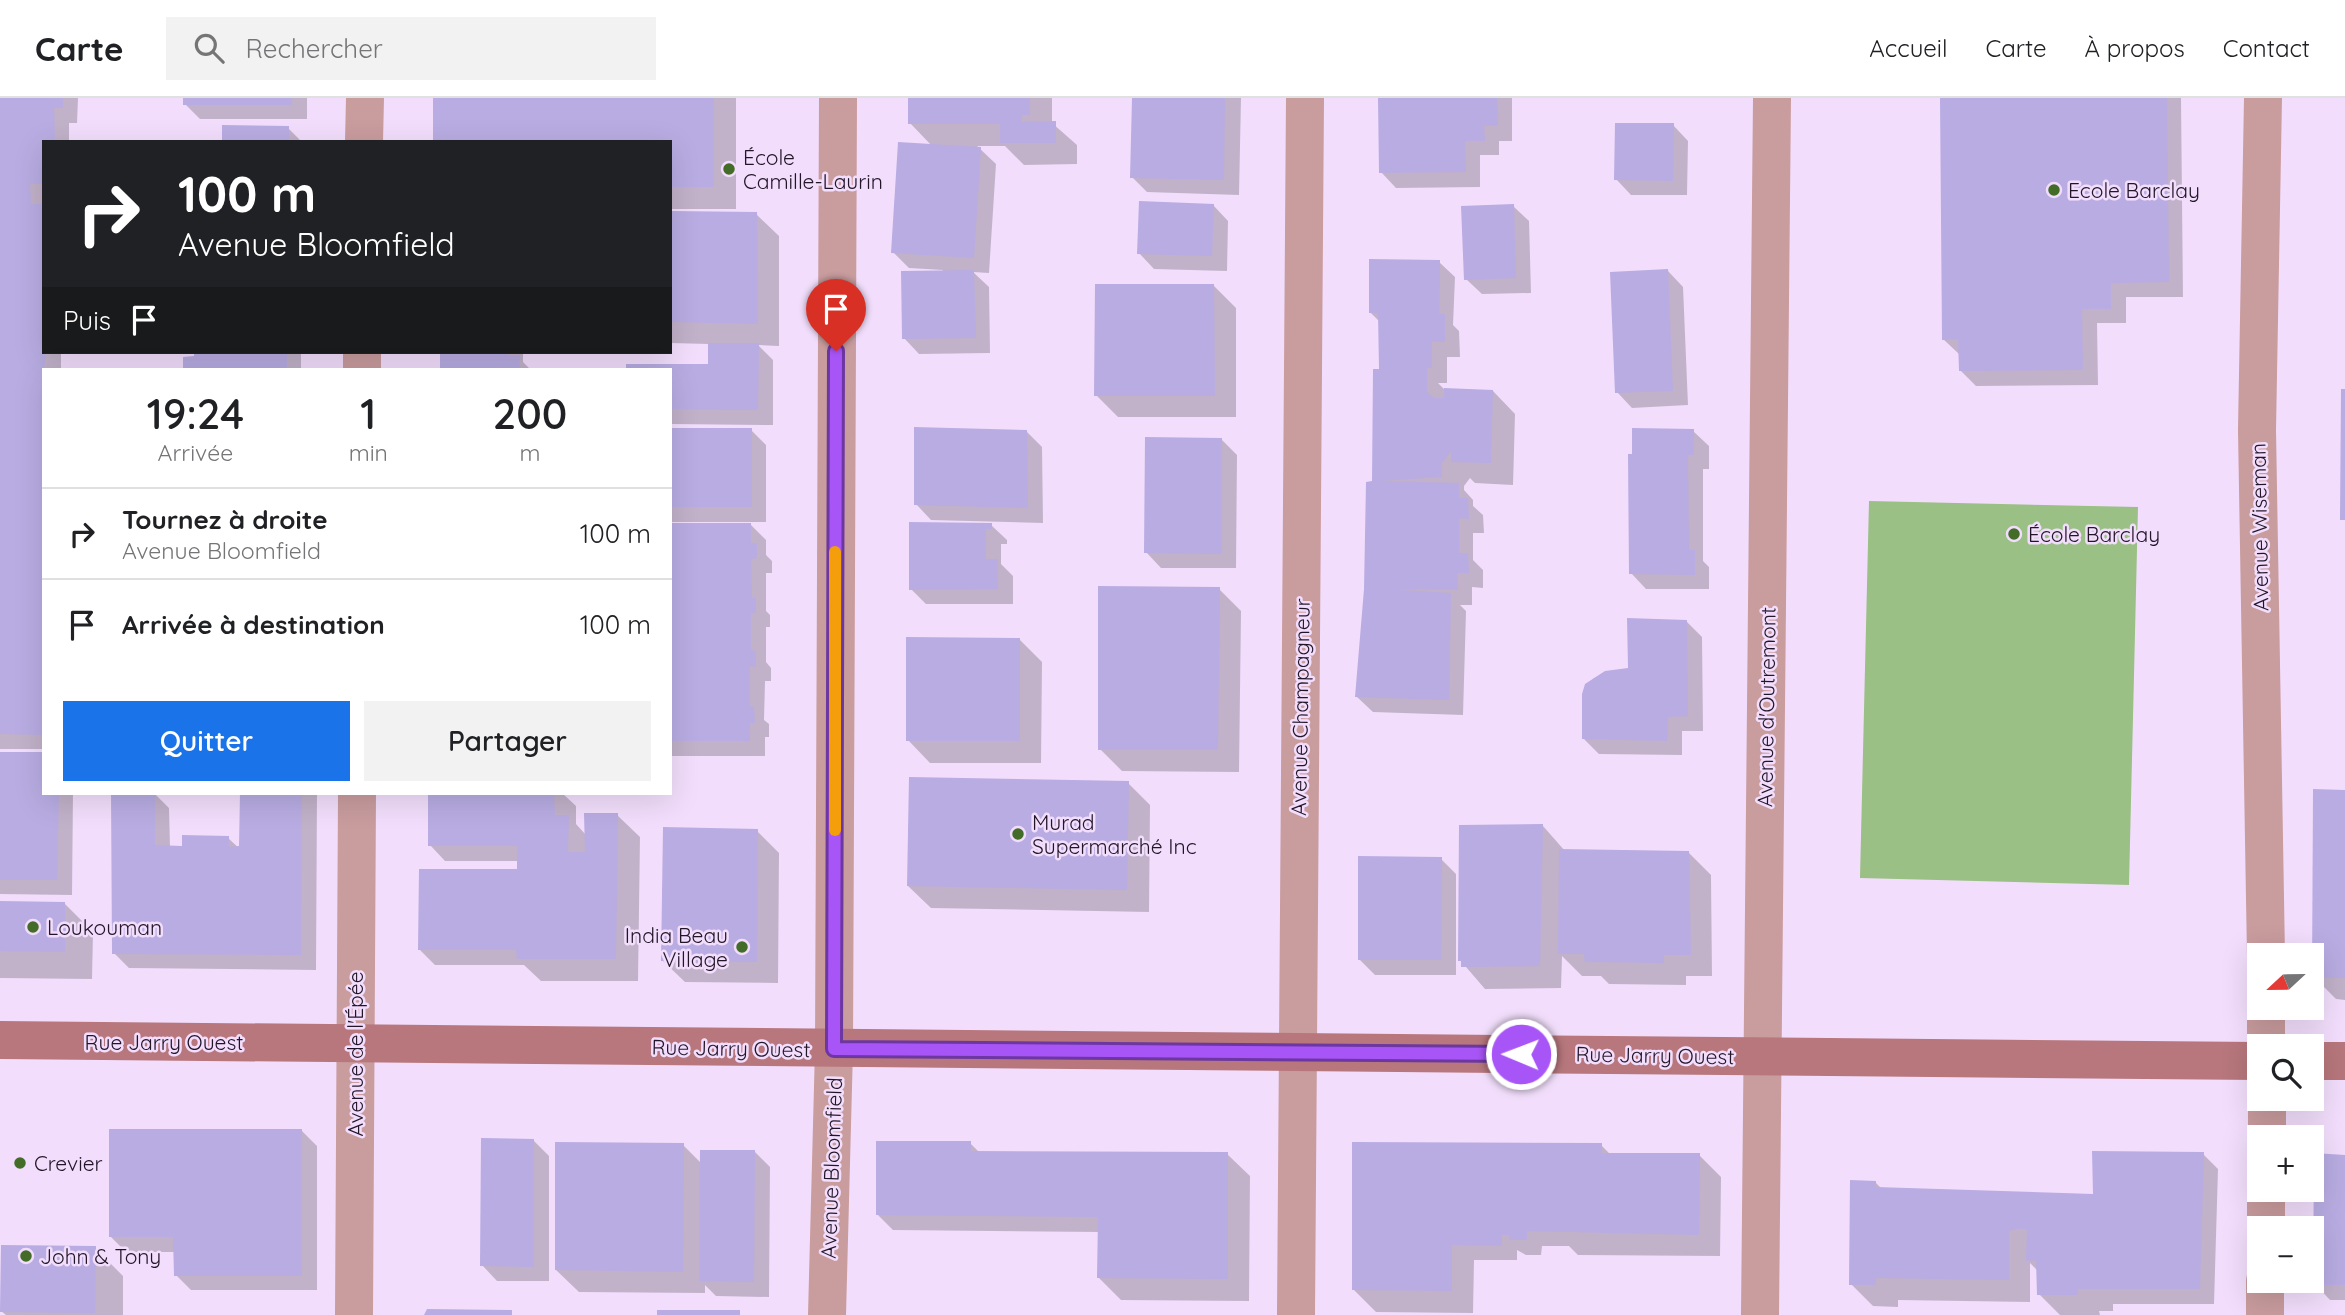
<!DOCTYPE html>
<html lang="fr">
<head>
<meta charset="utf-8">
<style>
	body { margin:0; font-family:Quicksand,sans-serif; background:#f2f2f2; color:#202124; height:100vh; display:flex; flex-direction:column; font-size:26px; white-space:nowrap }
	* { box-sizing:border-box; margin:0 }
	p { font-size:23px; color:#757577 }
	.icon { flex:none; width:38px; height:38px; fill:none; stroke:currentColor; stroke-width:2; stroke-linecap:round; stroke-linejoin:round }
	.map { position:relative; flex:1; overflow:hidden }
	.drawer { position:absolute; left:42px; top:270px; width:630px; height:427px; display:flex; flex-direction:column; background:#fff; border-radius:0px; box-shadow:0 7px 28px #0002 }
	.drawer>* { flex:none }
	.hud { position:absolute; left:42px; top:42px; width:630px; height:214px; border-radius:0px; box-shadow:0 7px 28px #0002; background:#202124; color:#fff; overflow:hidden }
	.needle { width:46px; rotate:248deg }
	.fabs { position:absolute; left:2247px; top:845px; display:grid; gap:14px }
	.fabs a { display:grid; place-items:center; width:77px; height:77px; border-radius:0px; background:#fff; box-shadow:0 7px 28px #0002; font-size:35px }
	.pin { position:absolute; display:grid; place-items:center; width:60px; height:60px; color:#fff; margin:-72px -30px; border-radius:50% 50% 50% 0; rotate:-45deg; box-shadow:0 0 7px #0007 }
	.pin .icon { rotate:45deg }
	.me { position:absolute; width:77px; margin:-38px; rotate:271deg; stroke-linejoin:round; filter:drop-shadow(0 0 5px #0008) }
	.turn { display:flex; align-items:center; gap:24px; height:147px; padding:0 21px; font-size:32px }
	.turn .icon { width:91px; height:91px; stroke-width:2.5 }
	.turn b { display:block; font-size:49px; line-height:60px }
	.then { display:flex; align-items:center; height:66px; padding:0 21px; background:#0003; gap:14px; font-size:26px }
	.eta { display:flex; justify-content:space-evenly; align-items:center; height:119px; text-align:center }
	.eta b { font-size:42px; font-weight:600; line-height:49px }
	.button { display:flex; gap:14px; margin-top:auto; padding:14px 21px }
	.button a { flex:1; height:80px; border-radius:0px; background:#1a73e8; color:#fff; font-size:28px; font-weight:600; line-height:80px; text-align:center }
	.button a+a { background:#f2f2f2; color:#202124 }
	ul { padding:0; list-style:none }
	li { display:flex; align-items:center; gap:21px; height:91px; padding:0 21px; border-top:2px solid #e0e0e0 }
	li div { flex:1 }
	li b { display:block; font-size:26px }
	li em { font-style:normal }
	header { display:flex; align-items:center; gap:42px; box-sizing:border-box; height:98px; padding:0 35px; background:#fff; border-bottom:2px solid #e0e0e0 }
	header strong { font-size:33px }
	nav { display:flex; gap:38px; margin-inline-start:auto; font-size:24px }
	.search { width:490px; height:63px; background:#f2f2f2; display:flex; align-items:center; gap:18px; box-sizing:border-box; padding:0 24px; border-radius:0px; color:#757577; font-size:26px }
	.map>svg:first-child { display:block }
</style>
</head>
<body>
<header>
<strong>Carte</strong>
<div class="search"><svg class="icon" aria-label="search" viewBox="0 0 24 24"><circle cx="10" cy="10" r="6"/><path d="M15 15l6 6"/></svg>Rechercher</div>
<nav><a>Accueil</a><a>Carte</a><a>À propos</a><a>Contact</a></nav>
</header>
<div class="map">
<svg width="2345" height="1217" viewBox="0 0 2345 1217">
	<rect width="100%" height="100%" fill="#f2defc"/>
	<!-- green -->
	<polygon fill="#9ac085" points="1869,403 2138,409 2129,787 1860,780"/>
	<!-- shadow -->
	<g fill="#0003">
		<polygon points="0,0 78,0 77,25 69,25 69,44 44,44 44,254 61,254 61,271 44,271 44,651 0,651"/>
		<polygon points="185,0 307,0 307,21 200,21 185,6"/>
		<polygon points="435,0 736,0 736,111 670,111 670,44"/>
		<polygon points="910,0 1052,0 1052,25 1077,47 1077,66 1024,67 1005,48 977,48 996,66 989,175 973,174 989,189 990,255 919,256 904,240 943,174 943,172 909,170 893,154 932,48 910,25"/>
		<polygon points="1133,0 1241,0 1239,97 1147,94 1132,79"/>
		<polygon points="1380,0 1512,0 1512,43 1499,43 1499,57 1480,57 1480,89 1396,90 1381,74"/>
		<polygon points="1942,0 2181,0 2183,199 2126,199 2126,225 2097,225 2098,287 1976,288 1960,272 1959,256 1943,241"/>
		<polygon points="1673,27 1688,43 1687,97 1631,97 1616,81"/>
		<polygon points="288,30 302,44 223,44"/>
		<polygon points="1213,107 1228,123 1227,173 1154,171 1139,155"/>
		<polygon points="1513,108 1529,123 1531,195 1482,196 1466,181"/>
		<polygon points="670,114 756,116 779,138 779,248 758,247 773,262 773,327 670,326 670,271 628,271 628,268 710,268 709,246 670,245"/>
		<polygon points="1439,164 1455,179 1453,227 1459,233 1460,259 1447,259 1447,285 1438,285 1445,292 1493,293 1515,316 1513,387 1475,385 1470,380 1464,388 1464,392 1473,402 1473,408 1483,417 1484,435 1473,435 1473,462 1483,472 1483,490 1472,489 1472,507 1460,507 1466,513 1463,617 1373,614 1357,599 1384,273 1380,224 1370,214"/>
		<polygon points="1668,173 1683,189 1688,307 1632,310 1617,294"/>
		<polygon points="1214,188 1236,210 1236,319 1118,319 1096,297"/>
		<polygon points="196,254 301,254 301,271 184,271 185,260 196,260"/>
		<polygon points="442,254 523,254 523,264 530,271 442,271"/>
		<polygon points="670,332 751,332 766,347 766,424 670,424"/>
		<polygon points="1693,333 1709,348 1709,371 1703,371 1703,463 1709,469 1709,491 1646,491 1631,475"/>
		<polygon points="1027,334 1042,349 1043,425 931,422 916,406"/>
		<polygon points="1221,341 1237,357 1236,470 1161,470 1146,454"/>
		<polygon points="911,426 991,427 1007,442 1007,446 1001,446 1001,466 1013,478 1013,506 926,506 911,491"/>
		<polygon points="670,427 751,427 766,442 766,457 772,463 772,475 766,475 766,513 770,517 770,529 766,529 766,564 771,570 771,583 765,583 764,622 769,626 769,639 765,639 765,658 670,658"/>
		<polygon points="1219,491 1241,513 1239,674 1122,673 1100,651"/>
		<polygon points="1686,523 1702,539 1703,633 1682,633 1682,657 1599,656 1584,641 1587,587 1594,580 1630,571"/>
		<polygon points="1019,541 1042,564 1041,665 930,665 908,642"/>
		<polygon points="0,656 44,695 73,695 72,797 0,796"/>
		<polygon points="1128,685 1150,707 1149,814 931,810 908,788"/>
		<polygon points="2345,694 2345,902 2336,901 2314,879"/>
		<polygon points="113,695 154,695 169,710 170,749 184,750 228,740 241,752 241,695 317,695 316,872 129,870 114,855"/>
		<polygon points="430,695 562,695 576,708 576,726 586,737 617,717 640,739 638,883 541,883 524,867 435,867 420,852 518,775 518,763 445,763 430,747"/>
		<polygon points="1543,728 1565,753 1689,755 1711,777 1712,878 1686,878 1686,887 1609,886 1601,878 1582,878 1562,858 1561,890 1485,891 1460,862"/>
		<polygon points="757,733 779,755 778,885 685,884 662,862"/>
		<polygon points="1441,761 1456,776 1456,877 1375,877 1359,861"/>
		<polygon points="0,805 65,806 93,834 92,881 0,880"/>
		<polygon points="302,1033 317,1048 317,1192 191,1192 176,1177 175,1154 126,1154 111,1139"/>
		<polygon points="533,1042 549,1058 549,1183 497,1183 482,1167"/>
		<polygon points="970,1045 980,1055 1227,1056 1250,1078 1249,1203 1121,1202 1098,1179 1099,1134 893,1132 878,1117"/>
		<polygon points="683,1047 702,1066 755,1054 770,1069 769,1199 716,1198 705,1187 705,1195 579,1194 556,1172"/>
		<polygon points="1601,1047 1611,1057 1699,1057 1721,1079 1720,1158 1578,1157 1569,1148 1542,1148 1541,1157 1526,1157 1517,1152 1517,1162 1474,1162 1473,1215 1376,1214 1354,1192"/>
		<polygon points="2203,1056 2218,1071 2214,1206 2113,1206 2113,1213 2099,1213 2100,1217 2060,1217 2039,1196 2038,1173 2030,1165 2030,1204 1898,1202 1898,1209 1873,1208 1851,1186 1875,1084 1882,1091 2094,1098"/>
		<polygon points="2345,1058 2345,1202 2330,1202 2315,1186"/>
		<polygon points="95,1150 123,1178 123,1217 6,1217 1,1213"/>
	</g>
	<!-- building -->
	<g fill="#b8ace2">
		<polygon points="0,0 63,0 63,10 54,10 55,44 44,44 44,86 30,86 31,106 44,106 44,254 46,254 44,271 44,637 0,636"/>
		<rect x="183" y="0" width="109" height="7"/>
		<polygon points="433,0 714,0 714,89 670,89 670,44 433,44"/>
		<polygon points="908,0 1030,0 1030,17 1022,17 1021,24 1056,23 1056,45 1000,45 1000,26 908,26"/>
		<polygon points="1132,0 1225,0 1224,82 1130,80"/>
		<polygon points="1378,0 1497,0 1498,28 1484,28 1485,43 1465,43 1466,74 1379,75"/>
		<polygon points="1940,0 2167,0 2169,184 2111,185 2111,211 2082,211 2083,272 1959,273 1958,241 1942,242"/>
		<polygon points="1615,25 1674,25 1673,83 1614,82"/>
		<polygon points="222,27 289,28 289,44 222,44"/>
		<polygon points="898,44 981,49 974,160 891,155"/>
		<polygon points="1139,103 1214,106 1212,158 1137,156"/>
		<polygon points="1514,106 1516,180 1464,182 1461,108"/>
		<polygon points="670,113 757,114 758,226 670,224"/>
		<polygon points="1369,161 1440,162 1439,216 1445,216 1445,244 1432,244 1432,270 1427,270 1427,294 1434,300 1444,300 1444,290 1493,292 1491,365 1451,364 1451,353 1442,365 1442,379 1379,383 1459,385 1459,400 1468,400 1469,421 1459,420 1459,455 1468,455 1469,475 1457,475 1458,492 1385,491 1451,495 1449,602 1355,599 1364,491 1366,384 1372,383 1373,271 1379,271 1378,215 1369,215"/>
		<polygon points="1668,171 1673,293 1615,295 1610,174"/>
		<polygon points="974,172 976,240 902,241 901,173"/>
		<polygon points="1095,186 1214,186 1215,298 1094,298"/>
		<polygon points="708,245 759,245 758,312 670,311 670,271 626,271 626,266 708,266"/>
		<polygon points="194,254 287,254 287,271 183,271 183,259 194,258"/>
		<polygon points="440,254 508,254 508,258 520,258 519,271 440,271"/>
		<polygon points="2341,291 2345,291 2345,422 2340,422"/>
		<polygon points="914,329 1027,332 1028,410 914,407"/>
		<rect x="670" y="330" width="82" height="79"/>
		<polygon points="1632,330 1694,331 1694,357 1688,357 1689,452 1695,452 1695,477 1629,476 1628,356 1632,356"/>
		<polygon points="1145,339 1222,340 1222,456 1144,455"/>
		<polygon points="909,424 992,425 992,431 986,431 986,461 998,461 998,491 909,492"/>
		<polygon points="670,425 751,425 751,445 757,445 757,460 751,461 752,500 756,500 756,515 751,515 751,552 756,553 756,569 750,568 750,608 754,609 755,625 750,625 750,643 670,643"/>
		<polygon points="1098,488 1220,489 1218,652 1098,652"/>
		<polygon points="1627,520 1687,522 1688,618 1668,619 1667,643 1582,641 1582,596 1585,586 1605,573 1628,570"/>
		<polygon points="906,539 1020,540 1020,643 906,643"/>
		<polygon points="0,654 44,654 44,695 59,695 57,782 0,782"/>
		<polygon points="909,679 1129,683 1127,792 907,788"/>
		<polygon points="2313,691 2345,692 2345,880 2312,880"/>
		<polygon points="111,695 155,695 155,747 182,748 182,737 229,738 229,749 239,748 240,695 302,695 301,857 112,856"/>
		<polygon points="428,695 554,695 555,717 569,717 568,754 585,754 584,715 618,715 616,861 517,861 516,852 418,852 419,771 517,771 517,748 428,748"/>
		<polygon points="1543,726 1540,868 1461,869 1461,863 1458,863 1459,727"/>
		<polygon points="663,729 758,731 757,864 661,863"/>
		<polygon points="1559,751 1689,753 1691,857 1664,857 1664,865 1585,864 1584,856 1558,856"/>
		<polygon points="1358,758 1442,759 1441,862 1358,862"/>
		<polygon points="0,803 65,804 65,854 0,853"/>
		<polygon points="109,1031 302,1031 302,1178 174,1178 173,1139 109,1139"/>
		<polygon points="481,1040 534,1041 534,1169 480,1168"/>
		<polygon points="876,1043 971,1043 971,1053 1228,1054 1228,1181 1097,1180 1098,1119 876,1117"/>
		<polygon points="555,1044 684,1045 683,1174 555,1172"/>
		<polygon points="1352,1044 1602,1045 1602,1055 1700,1055 1699,1137 1527,1133 1527,1142 1509,1142 1509,1137 1502,1137 1502,1148 1452,1147 1452,1193 1352,1192"/>
		<polygon points="700,1052 755,1052 754,1184 699,1183"/>
		<polygon points="2092,1053 2204,1054 2200,1191 2078,1191 2078,1197 2037,1197 2036,1162 2026,1163 2027,1131 2016,1131 2009,1133 2009,1182 1876,1180 1876,1187 1849,1187 1850,1082 1876,1083 1876,1089 2093,1096"/>
		<polygon points="2314,1055 2345,1057 2345,1187 2313,1187"/>
		<polygon points="1,1147 96,1148 95,1215 0,1214"/>
		<polygon points="427,1211 512,1212 512,1217 424,1217"/>
		<rect x="657" y="1212" width="83" height="5"/>
	</g>
	<g fill="none" stroke-linecap="round" stroke-linejoin="round">
		<!-- street -->
		<g stroke="#c99c9e" stroke-width="38">
			<polyline points="2263,0 2257,332 2266,858"/>
			<polyline points="364,44 365,0"/>
			<polyline points="362,271 362,254"/>
			<polyline points="2266,910 2266,948"/>
			<polyline points="2267,1040 2267,1001"/>
			<polyline points="2266,1130 2266,1092"/>
			<polyline points="354,1217 357,695"/>
			<polyline points="827,1217 834,951 838,0"/>
			<polyline points="1296,1217 1305,0"/>
			<polyline points="1760,1217 1772,0"/>
			<polyline points="2265,1217 2265,1183"/>
		</g>
		<!-- secondary -->
		<g stroke="#b7777c" stroke-width="38">
			<polyline points="0,942 2259,963"/>
			<polyline points="2312,963 2345,963"/>
		</g>
	</g>
	<g fill="none" stroke-linecap="round" stroke-linejoin="round">
		<!-- route casing -->
		<g stroke="#6d37a1" stroke-width="18">
			<polyline id="route" points="836,253 834,951 1521,956"/>
		</g>
		<!-- route -->
		<use href="#route" stroke="#a855f7" stroke-width="12"/>
		<!-- slow -->
		<polyline stroke="#f59e0b" stroke-width="12" points="835,732 835,454"/>
	</g>
	<!-- markers -->
	<g fill="#436c28" stroke="#f2defc" stroke-width="2.5">
		<circle cx="729" cy="71" r="7"/>
		<circle cx="2054" cy="92" r="7"/>
		<circle cx="2014" cy="436" r="7"/>
		<circle cx="1018" cy="736" r="7"/>
		<circle cx="33" cy="829" r="7"/>
		<circle cx="742" cy="849" r="7"/>
		<circle cx="20" cy="1065" r="7"/>
		<circle cx="26" cy="1158" r="7"/>
	</g>
	<g text-anchor="middle" dominant-baseline="central" stroke-width="5" stroke-linejoin="round" paint-order="stroke">
		<!-- poi labels -->
		<g font-size="21" fill="#211527" stroke="#f2defc" text-anchor="start">
			<text x="743" y="59">École<tspan x="743" dy="24">Camille-Laurin</tspan></text>
			<text x="2068" y="92">Ecole Barclay</text>
			<text x="2028" y="436">École Barclay</text>
			<text x="1032" y="724">Murad<tspan x="1032" dy="24">Supermarché Inc</tspan></text>
			<text x="47" y="829">Loukouman</text>
			<text x="728" y="837" text-anchor="end">India Beau<tspan x="728" dy="24">Village</tspan></text>
			<text x="34" y="1065">Crevier</text>
			<text x="40" y="1158">John &amp; Tony</text>
		</g>
		<!-- street labels -->
		<g font-size="21" fill="#211527" stroke="#f2defc">
			<text transform="translate(2259 429) rotate(-91)">Avenue Wiseman</text>
			<text transform="translate(1300 609) rotate(-89)">Avenue Champagneur</text>
			<text transform="translate(1766 609) rotate(-89)">Avenue d'Outremont</text>
			<text x="164" y="944">Rue Jarry Ouest</text>
			<text transform="translate(731 950) rotate(1)">Rue Jarry Ouest</text>
			<text transform="translate(355 956) rotate(-90)">Avenue de l'Épée</text>
			<text transform="translate(1655 957) rotate(1)">Rue Jarry Ouest</text>
			<text transform="translate(831 1070) rotate(-88)">Avenue Bloomfield</text>
		</g>
	</g>
</svg>
<div class="fabs">
<a><svg class="needle" viewBox="-14 -14 28 28"><path d="M0-13l5 13h-10z" fill="#e53935"/><path d="M0 13l5-13h-10z" fill="#757577"/></svg></a>
<a><svg class="icon" aria-label="search" viewBox="0 0 24 24"><circle cx="10" cy="10" r="6"/><path d="M15 15l6 6"/></svg></a>
<a>+</a>
<a>−</a>
</div>
<div class="pin" style="left:836px;top:253px;background:#d93025"><svg class="icon" aria-label="arrive" viewBox="0 0 24 24"><path d="M6 21V4h12l-3 4 3 4H6"/></svg></div>
<svg class="me" style="left:1521px;top:956px" viewBox="-20 -20 40 40"><circle r="17" fill="#a855f7" stroke="#fff" stroke-width="3"/><path d="M0-11L8 9 0 5-8 9z" fill="#fff"/></svg>
<div class="hud">
<div class="turn"><svg class="icon" aria-label="right" viewBox="0 0 24 24"><path d="M7 20v-9h11M14 6l5 5-5 5"/></svg><div><b>100 m</b>Avenue Bloomfield</div></div>
<div class="then">Puis<svg class="icon" aria-label="arrive" viewBox="0 0 24 24"><path d="M6 21V4h12l-3 4 3 4H6"/></svg></div>
</div>
<section class="drawer">
<div class="eta">
<div><b>19:24</b><p>Arrivée</p></div>
<div><b>1</b><p>min</p></div>
<div><b>200</b><p>m</p></div>
</div>
<ul>
<li><svg class="icon" aria-label="right" viewBox="0 0 24 24"><path d="M7 20v-9h11M14 6l5 5-5 5"/></svg><div><b>Tournez à droite</b><p>Avenue Bloomfield</p></div><em>100 m</em></li>
<li><svg class="icon" aria-label="arrive" viewBox="0 0 24 24"><path d="M6 21V4h12l-3 4 3 4H6"/></svg><div><b>Arrivée à destination</b></div><em>100 m</em></li>
</ul>
<div class="button"><a>Quitter</a><a>Partager</a></div>
</section>
</div>
</body>
</html>
